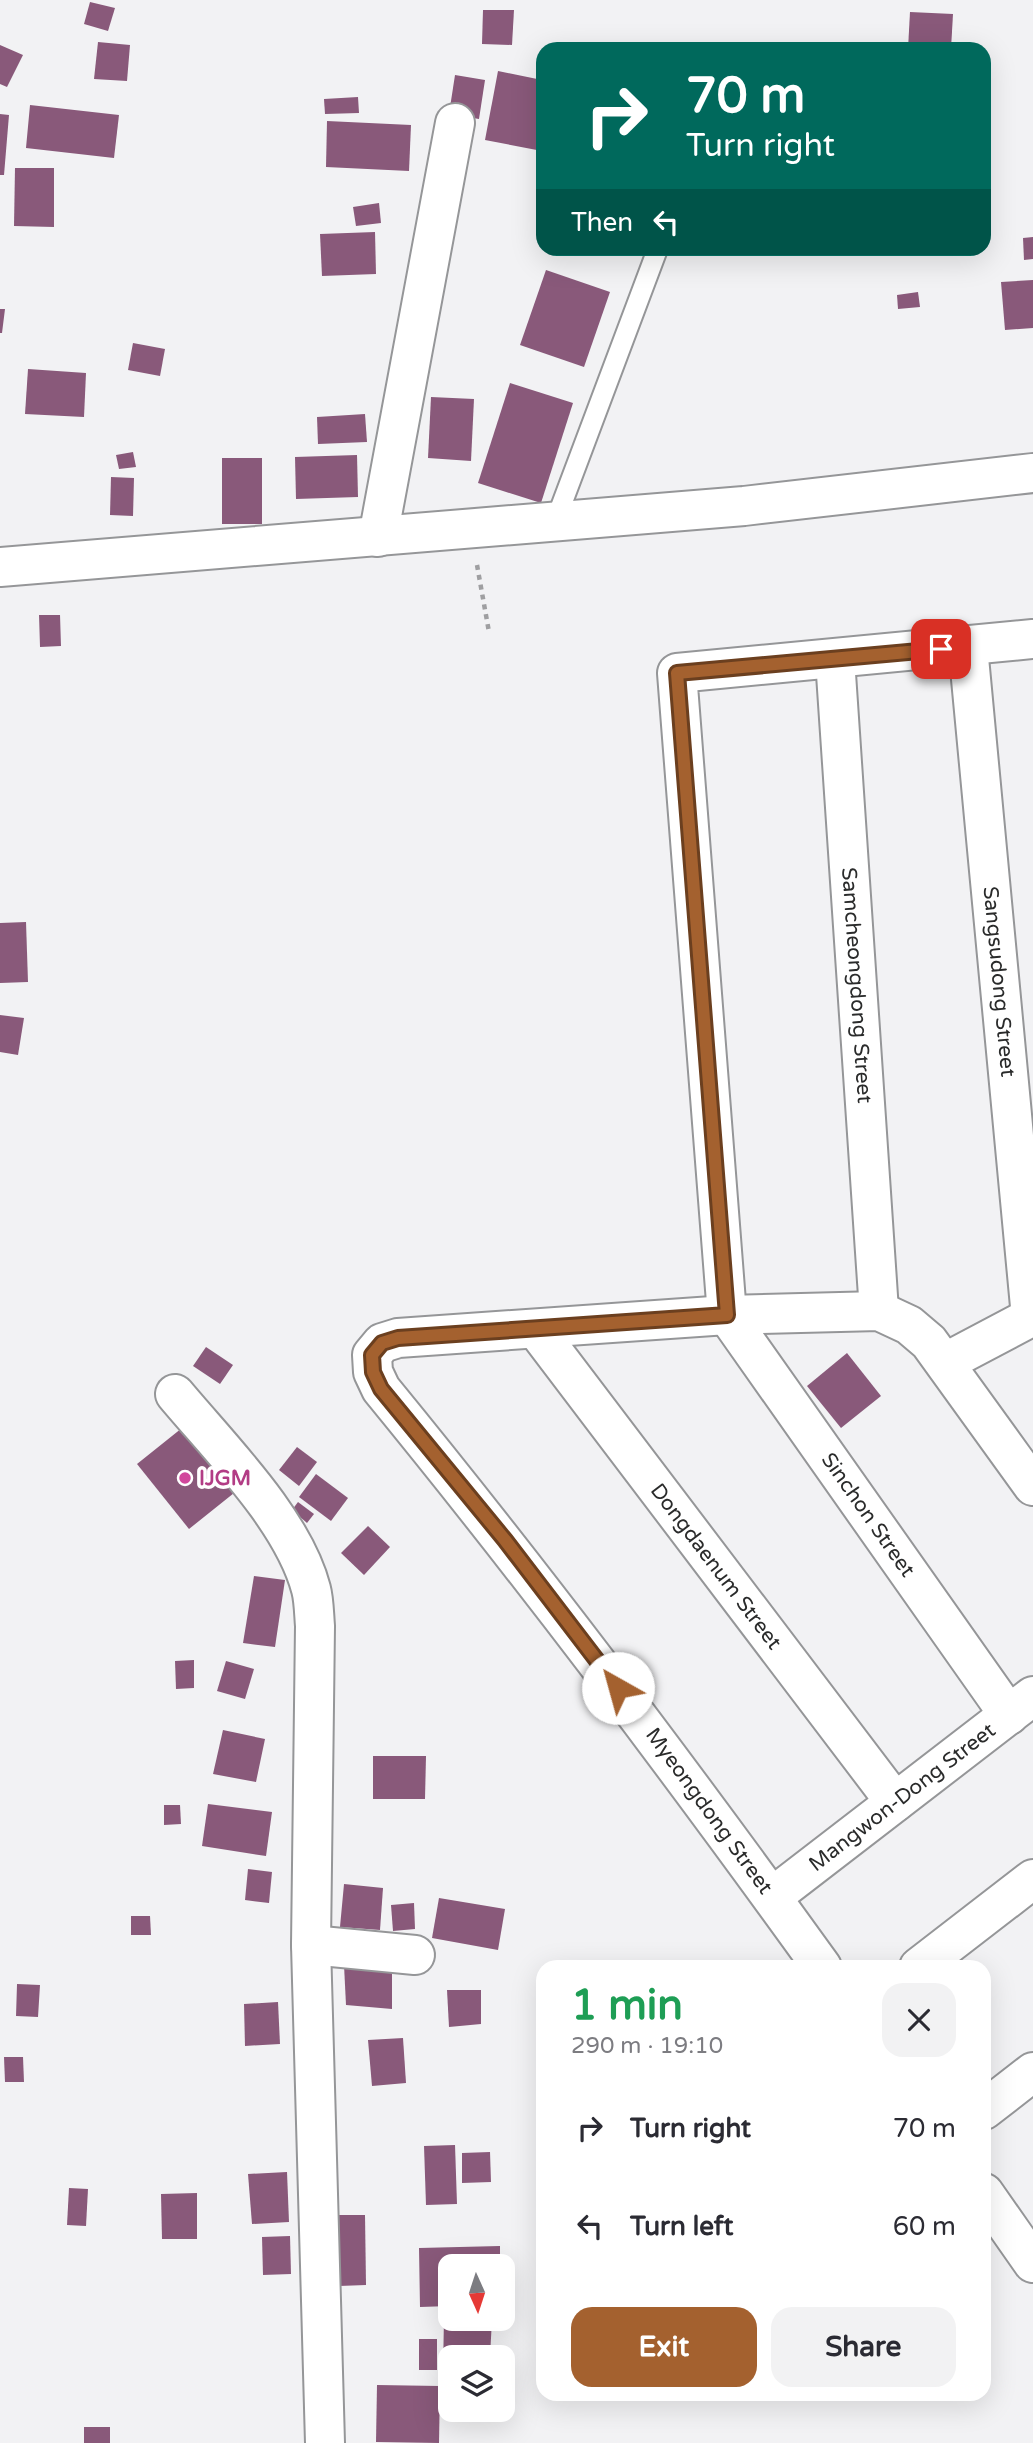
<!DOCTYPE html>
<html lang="en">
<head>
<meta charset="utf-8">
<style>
	body { margin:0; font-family:"Varela Round",sans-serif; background:#f2f2f3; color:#2b2b33; height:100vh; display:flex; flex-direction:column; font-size:26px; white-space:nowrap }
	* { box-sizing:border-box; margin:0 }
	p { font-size:23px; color:#7c7c81 }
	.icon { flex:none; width:38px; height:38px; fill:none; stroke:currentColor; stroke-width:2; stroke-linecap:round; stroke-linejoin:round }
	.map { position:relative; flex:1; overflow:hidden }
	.details { position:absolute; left:536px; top:1960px; width:455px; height:441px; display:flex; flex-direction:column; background:#fff; border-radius:21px; box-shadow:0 7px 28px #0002 }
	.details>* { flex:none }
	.guide { position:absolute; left:536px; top:42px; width:455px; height:214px; border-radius:21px; box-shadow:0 7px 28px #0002; background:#00695c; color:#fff; overflow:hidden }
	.needle { width:46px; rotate:177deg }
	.tools { position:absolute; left:438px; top:2254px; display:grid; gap:14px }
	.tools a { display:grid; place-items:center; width:77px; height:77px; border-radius:14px; background:#fff; box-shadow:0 7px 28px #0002; font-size:35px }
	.pin { position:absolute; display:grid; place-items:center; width:60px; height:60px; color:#fff; margin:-30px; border-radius:14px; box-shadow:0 4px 10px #0006 }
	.me { position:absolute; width:77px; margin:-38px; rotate:322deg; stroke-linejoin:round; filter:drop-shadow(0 0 5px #0008) }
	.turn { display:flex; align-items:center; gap:24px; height:147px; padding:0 35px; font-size:32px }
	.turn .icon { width:91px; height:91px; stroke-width:2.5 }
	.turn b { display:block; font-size:49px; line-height:60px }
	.then { display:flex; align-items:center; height:66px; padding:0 35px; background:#0003; gap:14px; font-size:26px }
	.round { display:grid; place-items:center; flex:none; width:74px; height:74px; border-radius:21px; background:#f2f2f3 }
	.head { display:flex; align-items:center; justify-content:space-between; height:119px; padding:0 35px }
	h1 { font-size:42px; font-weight:700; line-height:52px; color:#1e9e55 }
	.button { display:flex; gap:14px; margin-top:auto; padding:14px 35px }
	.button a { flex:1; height:80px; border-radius:21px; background:#a4612f; color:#fff; font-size:28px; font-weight:700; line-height:80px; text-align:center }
	.button a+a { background:#f2f2f3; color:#2b2b33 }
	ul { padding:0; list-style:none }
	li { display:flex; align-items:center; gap:21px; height:98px; padding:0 35px }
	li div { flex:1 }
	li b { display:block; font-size:26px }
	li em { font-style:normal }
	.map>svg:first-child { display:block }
</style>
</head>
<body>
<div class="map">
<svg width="1033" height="2443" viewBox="0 0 1033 2443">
	<rect width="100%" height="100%" fill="#f2f2f4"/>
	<!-- building -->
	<g fill="#89597a">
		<polygon points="90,2 115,8 108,31 84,24"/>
		<polygon points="483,10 514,10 512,45 482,44"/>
		<polygon points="910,12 953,14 951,49 908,49"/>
		<polygon points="98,42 130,45 127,81 94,79"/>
		<polygon points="0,45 23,55 7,87 0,84"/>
		<polygon points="498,71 542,80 542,151 485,140"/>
		<polygon points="455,75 485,80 479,119 449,114"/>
		<polygon points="358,97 359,113 325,114 324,99"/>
		<polygon points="30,105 119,115 114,158 26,148"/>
		<polygon points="0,114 9,115 4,175 0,175"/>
		<polygon points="327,121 411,125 409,171 326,167"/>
		<polygon points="15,168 54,168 54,227 14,226"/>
		<polygon points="379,203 381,223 356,226 353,207"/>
		<polygon points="375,232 376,274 322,276 320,234"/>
		<polygon points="1033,237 1033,259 1024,260 1023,238"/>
		<polygon points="546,270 610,292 584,367 520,345"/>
		<polygon points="1033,280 1033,328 1005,330 1001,282"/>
		<polygon points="918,292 920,307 898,309 897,295"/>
		<polygon points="0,309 5,309 2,333 0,333"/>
		<polygon points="133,343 165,349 160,376 128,370"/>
		<polygon points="28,369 86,373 84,417 25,414"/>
		<polygon points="510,383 573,403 541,503 478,483"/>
		<polygon points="431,397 474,399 471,461 428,458"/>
		<polygon points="365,414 367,442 318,444 317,417"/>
		<polygon points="133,452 136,467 119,469 116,455"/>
		<polygon points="357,455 358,497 296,499 295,457"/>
		<rect x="222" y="458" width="40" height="66"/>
		<polygon points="111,477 134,478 133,516 110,515"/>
		<polygon points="39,615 60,615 61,646 40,647"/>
		<polygon points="26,922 28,982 0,983 0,923"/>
		<polygon points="0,1015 24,1018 18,1055 0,1052"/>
		<polygon points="206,1347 233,1365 220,1384 193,1366"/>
		<polygon points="847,1353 881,1396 841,1428 807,1386"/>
		<polygon points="182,1428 234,1493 189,1529 137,1464"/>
		<polygon points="297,1447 317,1462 299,1486 279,1470"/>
		<polygon points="316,1474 348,1498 331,1521 299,1497"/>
		<polygon points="298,1502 314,1514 307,1523 292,1510"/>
		<polygon points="368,1526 390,1547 364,1575 341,1553"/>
		<polygon points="254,1576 285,1580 275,1647 243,1643"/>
		<polygon points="194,1660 194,1688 176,1689 175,1661"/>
		<polygon points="226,1661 254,1669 245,1699 217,1691"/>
		<polygon points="223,1730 265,1739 256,1782 213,1774"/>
		<polygon points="373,1756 426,1756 425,1799 373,1799"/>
		<polygon points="208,1804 272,1812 266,1856 202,1846"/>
		<polygon points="164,1805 180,1805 181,1824 164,1825"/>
		<polygon points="248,1869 272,1872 269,1903 245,1900"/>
		<polygon points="344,1884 383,1888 380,1930 340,1927"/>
		<polygon points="439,1898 505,1909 498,1950 432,1938"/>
		<polygon points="414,1903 415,1929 393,1931 391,1905"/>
		<polygon points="131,1916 150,1916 151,1935 131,1935"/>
		<polygon points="344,1965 392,1967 392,2009 346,2005"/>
		<polygon points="17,1984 40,1985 38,2017 16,2016"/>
		<polygon points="447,1990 481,1990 481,2024 449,2027"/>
		<polygon points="278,2002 280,2044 245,2046 244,2004"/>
		<polygon points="403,2038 406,2083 372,2086 368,2040"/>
		<polygon points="4,2057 23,2057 24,2082 5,2082"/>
		<polygon points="455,2145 457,2204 426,2205 424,2146"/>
		<polygon points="490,2152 491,2182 462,2183 462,2153"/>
		<polygon points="287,2172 289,2222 252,2224 248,2174"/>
		<polygon points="69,2188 88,2189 86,2226 67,2225"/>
		<polygon points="197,2193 197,2239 162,2239 161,2194"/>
		<polygon points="336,2215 365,2215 366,2285 339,2286"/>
		<polygon points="290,2236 291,2274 263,2275 262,2237"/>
		<polygon points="500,2246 500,2266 450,2266 450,2306 420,2307 419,2248"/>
		<polygon points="444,2317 492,2319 490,2357 450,2357 450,2371 443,2371"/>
		<rect x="419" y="2339" width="18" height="31"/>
		<polygon points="377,2385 440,2386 439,2443 376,2442"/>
		<rect x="84" y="2427" width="26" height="16"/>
	</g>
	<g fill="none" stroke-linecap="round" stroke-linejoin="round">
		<!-- lane casing -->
		<g stroke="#959698" stroke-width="23">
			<polyline id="lane" points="555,522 658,248"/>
		</g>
		<!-- street casing -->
		<g stroke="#959698" stroke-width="42">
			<g id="street">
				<polyline points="378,537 455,123"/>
				<polyline points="0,567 744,506 1033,473"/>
				<path id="s1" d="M 968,647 L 1031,1317"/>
				<path id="s2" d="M 835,659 L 879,1311"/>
				<path id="s3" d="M 536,1329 L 895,1802"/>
				<polyline points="946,1362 1033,1316"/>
				<path d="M 175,1394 C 220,1448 293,1520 311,1589 C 314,1600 314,1614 315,1626 L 311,1945 L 325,2443"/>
				<polyline points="1009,1715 727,1315 677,673 1033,639"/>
				<path id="s4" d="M 772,1897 L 1033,1696"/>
				<polyline points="311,1945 415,1955"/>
				<path d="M 822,1967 C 680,1770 535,1577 381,1389 L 373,1372 L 372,1355 L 382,1343 L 398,1338 L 727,1315 L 879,1311 L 909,1325 L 929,1342 L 1033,1486"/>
				<polyline points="919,1967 1033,1879"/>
				<polyline points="984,2110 1033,2072"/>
				<polyline points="984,2193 1033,2263"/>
			</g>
		</g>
		<!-- path -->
		<polyline stroke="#9f9fa1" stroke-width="4.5" stroke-dasharray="5 5" stroke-linecap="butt" points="477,565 489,632"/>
		<!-- lane -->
		<use href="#lane" stroke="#fff" stroke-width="19"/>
		<!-- street -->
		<use href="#street" stroke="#fff" stroke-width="38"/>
	</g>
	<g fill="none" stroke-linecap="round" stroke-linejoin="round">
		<!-- route casing -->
		<g stroke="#6b3f1f" stroke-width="18">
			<polyline id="route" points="618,1688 505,1540 381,1389 373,1372 372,1355 382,1343 398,1338 727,1315 677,673 941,649"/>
		</g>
		<!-- route -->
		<use href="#route" stroke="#a4612f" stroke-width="12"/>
	</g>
	<!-- markers -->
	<circle fill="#d1479c" stroke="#fff" stroke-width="2.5" cx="185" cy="1478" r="7"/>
	<g text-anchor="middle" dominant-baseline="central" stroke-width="7" stroke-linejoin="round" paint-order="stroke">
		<!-- street labels -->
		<g font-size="21" fill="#2a2b2b" stroke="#fff">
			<text stroke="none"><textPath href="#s1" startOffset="336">Sangsudong Street</textPath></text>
			<text stroke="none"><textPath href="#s2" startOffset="327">Samcheongdong Street</textPath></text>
			<text transform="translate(868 1515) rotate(55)">Sinchon Street</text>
			<text stroke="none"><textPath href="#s3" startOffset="298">Dongdaenum Street</textPath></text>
			<text stroke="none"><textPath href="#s4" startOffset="164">Mangwon-Dong Street</textPath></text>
			<text transform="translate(709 1811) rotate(54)">Myeongdong Street</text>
		</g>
		<!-- hotel labels -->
		<g font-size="21" font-weight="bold" fill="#b23c85" stroke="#fff" text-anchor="start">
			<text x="199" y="1478">IJGM</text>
		</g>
	</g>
</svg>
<div class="tools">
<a><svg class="needle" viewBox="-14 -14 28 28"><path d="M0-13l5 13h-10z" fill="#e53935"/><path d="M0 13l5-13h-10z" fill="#7c7c81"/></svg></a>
<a><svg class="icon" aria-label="layers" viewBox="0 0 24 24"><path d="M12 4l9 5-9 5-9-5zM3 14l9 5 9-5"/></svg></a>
</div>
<div class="pin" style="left:941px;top:649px;background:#d93025"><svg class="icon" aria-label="arrive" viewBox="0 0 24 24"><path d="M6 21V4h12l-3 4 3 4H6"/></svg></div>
<svg class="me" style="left:618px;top:1688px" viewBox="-20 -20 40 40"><circle r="19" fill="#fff"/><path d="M0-13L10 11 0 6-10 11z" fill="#a4612f"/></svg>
<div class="guide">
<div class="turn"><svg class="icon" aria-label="right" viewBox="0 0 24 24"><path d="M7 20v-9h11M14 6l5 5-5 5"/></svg><div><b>70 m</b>Turn right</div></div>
<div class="then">Then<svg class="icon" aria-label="left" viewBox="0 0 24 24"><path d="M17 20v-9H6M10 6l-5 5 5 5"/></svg></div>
</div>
<section class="details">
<div class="head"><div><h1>1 min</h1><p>290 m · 19:10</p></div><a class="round"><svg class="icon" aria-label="close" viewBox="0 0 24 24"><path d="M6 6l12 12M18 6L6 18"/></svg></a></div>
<ul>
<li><svg class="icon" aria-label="right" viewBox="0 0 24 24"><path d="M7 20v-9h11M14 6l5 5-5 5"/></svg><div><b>Turn right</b></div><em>70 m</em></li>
<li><svg class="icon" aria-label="left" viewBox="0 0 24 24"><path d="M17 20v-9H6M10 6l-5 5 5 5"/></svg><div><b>Turn left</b></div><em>60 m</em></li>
</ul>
<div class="button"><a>Exit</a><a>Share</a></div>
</section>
</div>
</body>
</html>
